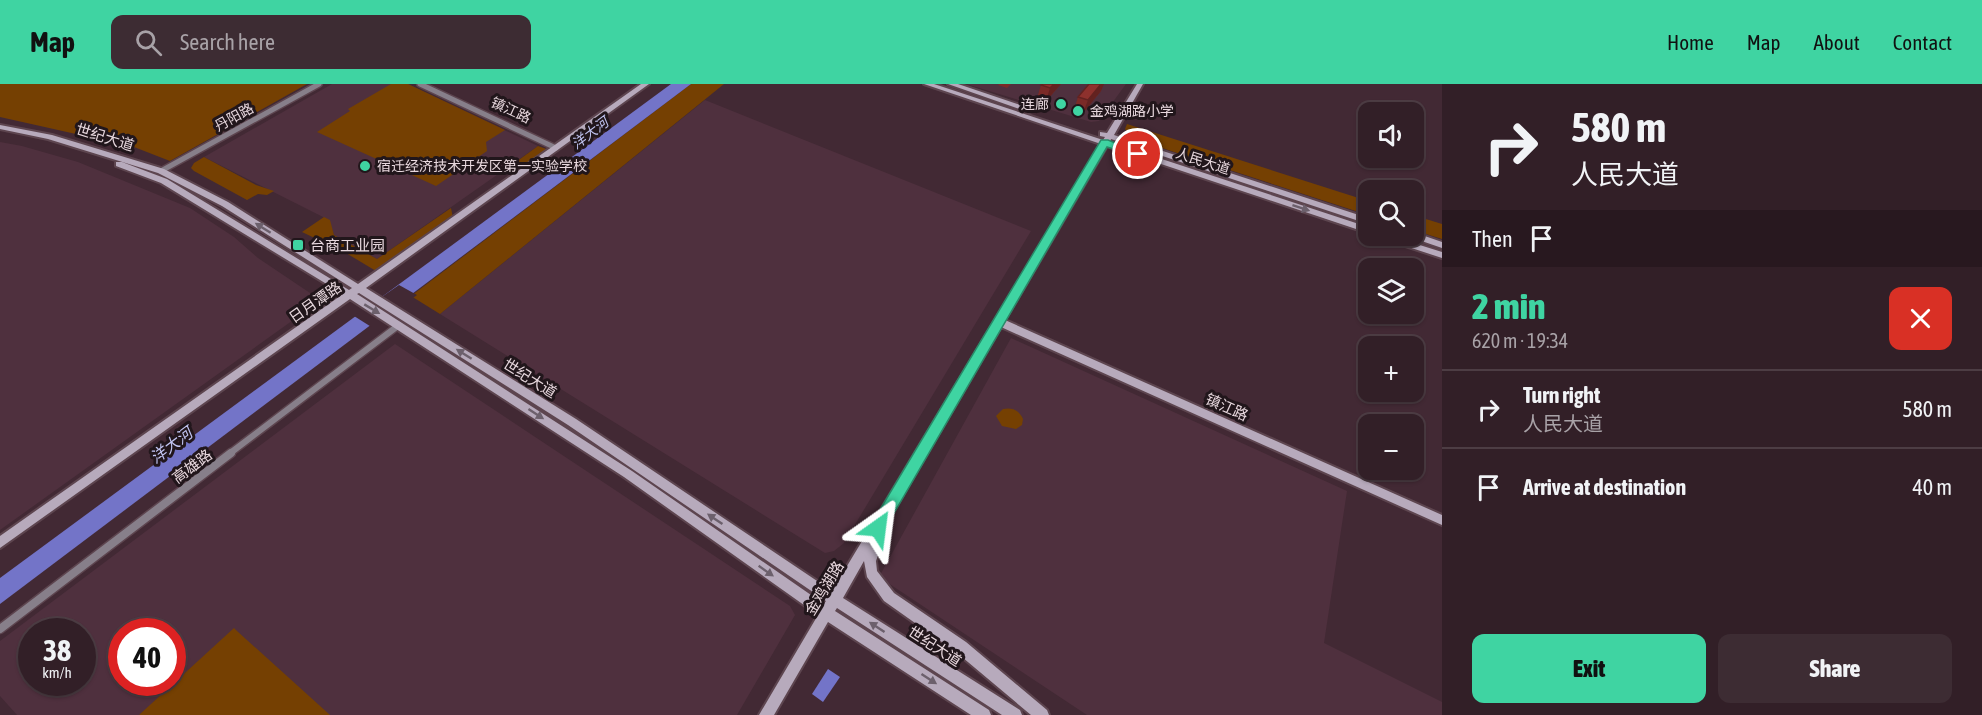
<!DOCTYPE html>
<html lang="en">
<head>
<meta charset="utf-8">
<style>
	body { margin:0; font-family:"Asap Condensed","Noto Sans SC",sans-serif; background:#3d2c33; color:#f1f3f6; height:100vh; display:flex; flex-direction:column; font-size:22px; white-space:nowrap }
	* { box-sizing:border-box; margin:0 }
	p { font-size:20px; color:#a8a2a7 }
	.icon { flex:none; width:33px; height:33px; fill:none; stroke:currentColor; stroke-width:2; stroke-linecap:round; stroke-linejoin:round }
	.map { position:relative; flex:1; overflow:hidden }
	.details { display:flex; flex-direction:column; background:#321f27; width:540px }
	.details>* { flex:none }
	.top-card { background:#321f27; color:#f1f3f6; overflow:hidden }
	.buttons { position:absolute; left:1358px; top:18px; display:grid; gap:12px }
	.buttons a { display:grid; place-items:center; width:66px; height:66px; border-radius:12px; background:#321f27; box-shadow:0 2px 4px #0004,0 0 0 2px #4d3d44; font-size:30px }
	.speed { position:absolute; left:18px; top:534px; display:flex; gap:12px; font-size:30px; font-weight:700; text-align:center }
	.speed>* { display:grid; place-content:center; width:78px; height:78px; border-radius:50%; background:#321f27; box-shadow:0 2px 4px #0004,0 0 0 2px #4d3d44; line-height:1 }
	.speed small { font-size:15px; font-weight:400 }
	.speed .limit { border:9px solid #d22; background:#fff; color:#111 }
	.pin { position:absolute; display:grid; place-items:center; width:51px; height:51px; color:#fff; margin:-26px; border:3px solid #fff; border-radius:50%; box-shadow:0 2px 6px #0007 }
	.me { position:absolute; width:66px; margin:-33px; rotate:31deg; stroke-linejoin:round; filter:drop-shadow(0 0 4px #0008) }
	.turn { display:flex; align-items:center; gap:21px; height:126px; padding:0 30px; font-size:27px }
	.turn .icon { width:78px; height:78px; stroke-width:2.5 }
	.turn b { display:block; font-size:42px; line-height:51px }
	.then { display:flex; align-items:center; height:57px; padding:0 30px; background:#0003; gap:12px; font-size:22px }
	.round { display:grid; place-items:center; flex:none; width:63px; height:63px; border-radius:12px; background:#3d2c33 }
	.summary { display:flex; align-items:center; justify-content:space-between; height:102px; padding:0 30px }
	h1 { font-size:36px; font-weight:800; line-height:45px; color:#3fd4a2 }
	.cta { display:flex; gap:12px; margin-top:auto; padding:12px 30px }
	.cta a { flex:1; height:69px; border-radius:12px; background:#3fd4a2; color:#111; font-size:24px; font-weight:800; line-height:69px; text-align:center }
	.cta a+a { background:#3d2c33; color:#f1f3f6 }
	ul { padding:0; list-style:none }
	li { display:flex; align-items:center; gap:18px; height:78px; padding:0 30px; border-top:2px solid #4d3d44 }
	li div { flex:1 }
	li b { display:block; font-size:22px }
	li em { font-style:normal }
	header { display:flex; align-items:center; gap:36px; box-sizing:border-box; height:84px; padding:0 30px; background:#3fd4a2; color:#111 }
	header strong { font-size:28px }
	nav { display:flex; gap:33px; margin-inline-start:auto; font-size:21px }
	.search { width:420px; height:54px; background:#3d2c33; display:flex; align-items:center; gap:15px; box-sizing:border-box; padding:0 21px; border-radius:12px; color:#a8a2a7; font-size:22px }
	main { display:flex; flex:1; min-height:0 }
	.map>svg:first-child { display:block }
</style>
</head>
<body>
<header>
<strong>Map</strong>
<div class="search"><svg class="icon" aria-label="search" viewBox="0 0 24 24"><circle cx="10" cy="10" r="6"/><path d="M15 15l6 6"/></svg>Search here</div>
<nav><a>Home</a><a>Map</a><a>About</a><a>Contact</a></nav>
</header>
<main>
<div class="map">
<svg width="1442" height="631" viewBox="0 0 1442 631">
	<rect width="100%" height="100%" fill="#422934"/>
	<!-- built -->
	<g fill="#4f303e" fill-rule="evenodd">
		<polygon points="332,0 408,0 538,62 377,175 334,151 329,136 204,73"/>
		<polygon points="966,0 1126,0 1099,37 1091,38"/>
		<polygon points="705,16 1031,147 844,459 834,467 825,469 440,230"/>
		<polygon points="0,58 22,62 78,78 190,124 234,153 258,174 313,211 313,215 303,229 0,446"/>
		<polygon points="1011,254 1347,407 1324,559 1442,618 1442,631 1087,631 879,493"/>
		<path d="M 395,260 L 790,522 L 795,531 L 737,631 L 17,631 L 0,612 L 0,557 ZM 32,548 L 82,548 L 82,598 L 32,598 ZM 122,548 L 172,548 L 172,598 L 122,598 Z"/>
	</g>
	<!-- green -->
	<g fill="#754002">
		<polygon points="0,0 307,0 170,77 134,63 0,33"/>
		<polygon points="391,0 408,0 505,46 486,58 487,67 436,102 317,48 350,27 348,25"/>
		<polygon points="691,0 724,0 440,230 411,212"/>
		<polygon points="1127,40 1368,117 1368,131 1131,54 1125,45"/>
		<polygon points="538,62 549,66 515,89 498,91"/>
		<polygon points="204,73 256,101 274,107 267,111 258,110 247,116 194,87 191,84 194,79"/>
		<polygon points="451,124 453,134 376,187 346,169 302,148 324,133 330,136 334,151 377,175"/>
		<polygon points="1413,131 1442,140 1442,155 1413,146"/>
		<path d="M 1003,325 C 1012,323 1019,326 1023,335 L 1022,341 L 1016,345 L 1002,342 L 996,332 Z"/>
		<polygon points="234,544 237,547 330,631 139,631"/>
	</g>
	<!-- water -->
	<g fill="#7374c8">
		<polygon points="671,0 691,0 0,520 0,494"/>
		<polygon points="828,585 840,593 823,618 812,610"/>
	</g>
	<!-- pier -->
	<polygon fill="#422934" points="399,201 417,211 373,244 354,232"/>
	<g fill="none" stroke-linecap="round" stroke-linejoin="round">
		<!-- street-far2 casing -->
		<g stroke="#5d454f" stroke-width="8">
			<g id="street-far2">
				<polyline points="420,0 556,64"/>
				<polyline points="161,87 319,0"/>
			</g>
		</g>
		<!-- street-far1 casing -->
		<g stroke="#5d454f" stroke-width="9">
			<polyline id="street-far1" points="229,370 399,241"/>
		</g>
		<!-- street casing -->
		<g stroke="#5d454f" stroke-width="11">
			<polyline id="street" points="0,545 231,369"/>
		</g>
		<!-- secondary casing -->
		<g stroke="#5d454f" stroke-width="4">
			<g id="secondary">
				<path d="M 641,0 L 649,0 L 366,204 L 576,335 L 832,507 L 1101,60 L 924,0 L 934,0 L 1103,56 L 1105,53 L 1100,52 L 1100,48 L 1107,49 L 1137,0 L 1143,0 L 1114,51 L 1368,134 L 1368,140 L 1111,55 L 1110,58 L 1368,143 L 1368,149 L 1107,62 L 1005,236 L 1442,431 L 1442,441 L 1001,243 L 882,447 L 885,451 L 876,477 L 877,487 L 894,509 L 966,558 L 1047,626 L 1049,631 L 1031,631 L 956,568 L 884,517 L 867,493 L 864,477 L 843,514 L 1020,626 L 1022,631 L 1002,631 L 837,524 L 835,527 L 989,626 L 991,631 L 971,631 L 828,538 L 774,631 L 759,631 L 818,531 L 624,393 L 350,215 L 0,464 L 0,452 L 343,210 L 161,99 L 116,82 L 116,78 L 122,78 L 167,95 L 349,206 L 352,204 L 222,122 L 158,89 L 48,55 L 0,45 L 0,41 L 52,51 L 164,85 L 228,118 L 358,200 ZM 359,209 L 568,341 L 826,517 L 824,520 L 632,387 L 357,210 Z"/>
				<polygon points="948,0 958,0 1035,26 1028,28"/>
				<polygon points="1413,148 1442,158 1442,164 1410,153 1409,152 1413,152"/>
				<polygon points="1380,152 1391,152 1442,168 1442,174 1381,154"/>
			</g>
		</g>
		<!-- street-far2 -->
		<use href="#street-far2" stroke="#877f8a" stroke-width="5"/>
		<!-- street-far1 -->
		<use href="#street-far1" stroke="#877f8a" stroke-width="6"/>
		<!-- street -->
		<use href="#street" stroke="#877f8a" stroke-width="8"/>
		<!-- secondary -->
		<use href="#secondary" fill="#b7aabc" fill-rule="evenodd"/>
	</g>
	<!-- wall -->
	<g fill="#7a2a27">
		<polygon points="999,0 1011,0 1007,4 998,1"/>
		<polygon points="1061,0 1046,17 1037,14 1041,1"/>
		<polygon points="1101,7 1083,29 1074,26 1078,13"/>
	</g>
	<!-- shaded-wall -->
	<g fill="#632220">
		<polygon points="1054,0 1061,0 1046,17 1050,4"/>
		<polygon points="1101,0 1104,0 1101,7 1083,29 1088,16"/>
	</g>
	<!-- building -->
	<g fill="#8e312d" stroke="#632220" stroke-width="1.5">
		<polygon points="1042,0 1054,0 1050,4 1041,1"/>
		<polygon points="1089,0 1101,0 1088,16 1078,13"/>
	</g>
	<!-- one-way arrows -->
	<defs><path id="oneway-solid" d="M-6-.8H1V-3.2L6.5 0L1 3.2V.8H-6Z" transform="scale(1.5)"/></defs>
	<g fill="#6c606c">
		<use href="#oneway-solid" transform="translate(1301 124) rotate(18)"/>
		<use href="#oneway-solid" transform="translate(263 144) rotate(-148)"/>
		<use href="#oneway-solid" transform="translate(372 225) rotate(31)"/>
		<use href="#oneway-solid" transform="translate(464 270) rotate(-148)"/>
		<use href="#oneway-solid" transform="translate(536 330) rotate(33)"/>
		<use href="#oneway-solid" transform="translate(715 435) rotate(-146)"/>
		<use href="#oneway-solid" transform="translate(766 487) rotate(35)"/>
		<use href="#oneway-solid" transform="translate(877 543) rotate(-147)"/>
		<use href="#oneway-solid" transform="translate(929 595) rotate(33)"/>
	</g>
	<!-- route -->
	<polygon fill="#3fd4a2" stroke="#298a69" stroke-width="1.5" points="1101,56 1108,56 1143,70 1138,73 1107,63 883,448 878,450 872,448 870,444 872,439"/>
	<!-- markers -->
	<g fill="#3fd4a2" stroke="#21161b" stroke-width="2">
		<circle cx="1061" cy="20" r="6"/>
		<circle cx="1078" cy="27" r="6"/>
		<circle cx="365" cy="82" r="6"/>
		<rect x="292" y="155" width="12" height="12" rx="3"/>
	</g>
	<g text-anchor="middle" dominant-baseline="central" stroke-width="6" stroke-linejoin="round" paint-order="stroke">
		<!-- far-poi labels -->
		<g font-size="14" fill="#e8d8de" stroke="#21161b" text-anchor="start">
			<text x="1049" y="20" text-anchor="end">连廊</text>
			<text x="1090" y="27">金鸡湖路小学</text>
			<text x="377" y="82">宿迁经济技术开发区第一实验学校</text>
		</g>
		<!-- far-street labels -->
		<g font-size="14" fill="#e8d8de" stroke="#21161b">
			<text transform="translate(511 26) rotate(25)">镇江路</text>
			<text transform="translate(234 33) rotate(-29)">丹阳路</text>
			<text transform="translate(1203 77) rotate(18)">人民大道</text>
		</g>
		<!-- far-water labels -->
		<g font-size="14" font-style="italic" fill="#c1c4f1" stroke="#21161b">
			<text transform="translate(590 49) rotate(-37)">洋大河</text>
		</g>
		<!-- street labels -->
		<g font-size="15" fill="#e8d8de" stroke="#21161b">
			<text transform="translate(105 53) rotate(17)">世纪大道</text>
			<text transform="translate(315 218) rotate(-35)">日月潭路</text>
			<text transform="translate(530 294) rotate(32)">世纪大道</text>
			<text transform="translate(1227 323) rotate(24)">镇江路</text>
			<text transform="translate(192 382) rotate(-37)">高雄路</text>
			<text transform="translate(824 504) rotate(-59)">金鸡湖路</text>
			<text transform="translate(935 562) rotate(33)">世纪大道</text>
		</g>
		<!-- poi labels -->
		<g font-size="15" fill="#e8d8de" stroke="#21161b" text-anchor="start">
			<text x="310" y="161">台商工业园</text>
		</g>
		<!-- water labels -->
		<g font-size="16" font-style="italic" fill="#c1c4f1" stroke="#21161b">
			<text transform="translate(171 361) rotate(-37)">洋大河</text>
		</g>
	</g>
</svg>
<div class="buttons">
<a><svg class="icon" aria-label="sound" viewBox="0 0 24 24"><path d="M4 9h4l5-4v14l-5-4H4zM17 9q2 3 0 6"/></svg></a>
<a><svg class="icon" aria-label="search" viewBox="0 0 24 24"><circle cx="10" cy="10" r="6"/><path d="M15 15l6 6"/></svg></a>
<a><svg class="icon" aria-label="layers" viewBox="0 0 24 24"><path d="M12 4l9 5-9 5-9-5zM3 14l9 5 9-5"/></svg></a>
<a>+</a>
<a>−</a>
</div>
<div class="speed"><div>38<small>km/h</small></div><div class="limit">40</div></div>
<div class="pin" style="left:1138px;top:70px;background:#d93025"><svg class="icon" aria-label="arrive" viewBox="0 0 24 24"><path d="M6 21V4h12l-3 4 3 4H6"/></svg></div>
<svg class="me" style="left:878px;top:444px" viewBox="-20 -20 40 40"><path d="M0-17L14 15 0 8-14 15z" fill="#3fd4a2" stroke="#fff" stroke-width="4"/></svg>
</div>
<section class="details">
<div class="top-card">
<div class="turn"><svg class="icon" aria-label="right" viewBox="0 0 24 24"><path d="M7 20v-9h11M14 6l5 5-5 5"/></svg><div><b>580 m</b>人民大道</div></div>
<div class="then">Then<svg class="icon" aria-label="arrive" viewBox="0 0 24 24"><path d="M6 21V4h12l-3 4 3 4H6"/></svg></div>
</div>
<div class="summary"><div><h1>2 min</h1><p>620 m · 19:34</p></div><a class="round" style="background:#d93025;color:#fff"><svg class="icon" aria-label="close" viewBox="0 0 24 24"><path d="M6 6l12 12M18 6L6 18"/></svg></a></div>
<ul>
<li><svg class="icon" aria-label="right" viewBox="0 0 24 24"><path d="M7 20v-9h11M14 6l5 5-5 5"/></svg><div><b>Turn right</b><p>人民大道</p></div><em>580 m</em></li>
<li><svg class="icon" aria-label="arrive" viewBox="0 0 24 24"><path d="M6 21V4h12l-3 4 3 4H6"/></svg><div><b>Arrive at destination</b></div><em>40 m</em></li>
</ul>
<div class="cta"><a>Exit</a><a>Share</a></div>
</section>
</main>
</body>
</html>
